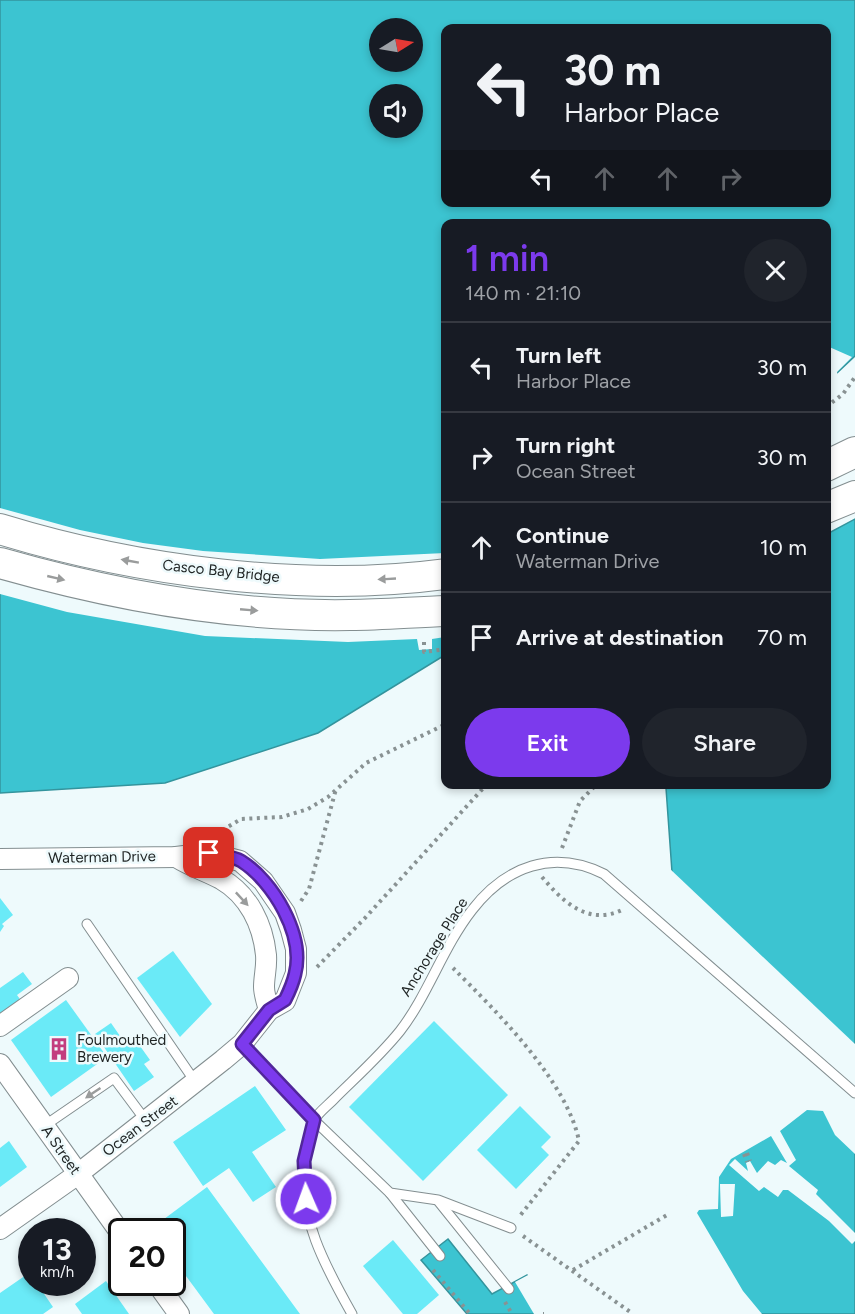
<!DOCTYPE html>
<html lang="en">
<head>
<meta charset="utf-8">
<style>
	body { margin:0; font-family:Figtree,sans-serif; background:#20242c; color:#f1f3f6; height:100vh; display:flex; flex-direction:column; font-size:22px; white-space:nowrap }
	* { box-sizing:border-box; margin:0 }
	p { font-size:20px; color:#9ea1a6 }
	.icon { flex:none; width:33px; height:33px; fill:none; stroke:currentColor; stroke-width:2; stroke-linecap:round; stroke-linejoin:round }
	.map { position:relative; flex:1; overflow:hidden }
	.side { position:absolute; left:441px; top:219px; width:390px; height:570px; display:flex; flex-direction:column; background:#171b24; border-radius:12px; box-shadow:0 3px 9px #0003 }
	.side>* { flex:none }
	.banner { position:absolute; left:441px; top:24px; width:390px; height:183px; border-radius:12px; box-shadow:0 3px 9px #0003; background:#171b24; color:#f1f3f6; overflow:hidden }
	.needle { width:39px; rotate:79deg }
	.tools { position:absolute; left:369px; top:18px; display:grid; gap:12px }
	.tools a { display:grid; place-items:center; width:54px; height:54px; border-radius:50%; background:#171b24; box-shadow:0 3px 9px #0003; font-size:30px }
	.speed { position:absolute; left:18px; top:1218px; display:flex; gap:12px; font-size:30px; font-weight:700; text-align:center }
	.speed>* { display:grid; place-content:center; width:78px; height:78px; border-radius:50%; background:#171b24; box-shadow:0 3px 9px #0003; line-height:1 }
	.speed small { font-size:15px; font-weight:400 }
	.speed .limit { border:3px solid #111; border-radius:9px; background:#fff; color:#111 }
	.pin { position:absolute; display:grid; place-items:center; width:51px; height:51px; color:#fff; margin:-26px; border-radius:12px; box-shadow:0 3px 9px #0006 }
	.me { position:absolute; width:66px; margin:-33px; rotate:358deg; stroke-linejoin:round; filter:drop-shadow(0 0 4px #0008) }
	.turn { display:flex; align-items:center; gap:21px; height:126px; padding:0 24px; font-size:27px }
	.turn .icon { width:78px; height:78px; stroke-width:2.5 }
	.turn b { display:block; font-size:42px; line-height:51px }
	.lanes { display:flex; align-items:center; height:57px; padding:0 24px; background:#0003; justify-content:center; gap:30px; direction:ltr }
	.lanes .off { opacity:.35 }
	.round { display:grid; place-items:center; flex:none; width:63px; height:63px; border-radius:32px; background:#20242c }
	.headline { display:flex; align-items:center; justify-content:space-between; height:102px; padding:0 24px }
	h1 { font-size:36px; font-weight:600; line-height:45px; color:#7c3aed }
	.button { display:flex; gap:12px; margin-top:auto; padding:12px 24px }
	.button a { flex:1; height:69px; border-radius:36px; background:#7c3aed; color:#fff; font-size:24px; font-weight:600; line-height:69px; text-align:center }
	.button a+a { background:#20242c; color:#f1f3f6 }
	ul { padding:0; list-style:none }
	li { display:flex; align-items:center; gap:18px; height:90px; padding:0 24px; border-top:2px solid #363941 }
	li div { flex:1 }
	li b { display:block; font-size:22px }
	li em { font-style:normal }
	.map>svg:first-child { display:block }
</style>
</head>
<body>
<div class="map">
<svg width="855" height="1314" viewBox="0 0 855 1314">
	<rect width="100%" height="100%" fill="#eefafc"/>
	<!-- water -->
	<g fill="#3cc4d1" stroke="#33949d" stroke-width="1.5" fill-rule="evenodd">
		<path d="M 0,0 L 855,0 L 855,356 L 837,373 L 832,368 L 827,373 L 826,224 L 446,224 L 445,655 L 318,733 L 165,783 L 0,793 ZM 380,28 L 412,28 L 412,62 L 380,62 ZM 446,28 L 826,28 L 826,202 L 446,202 ZM 380,94 L 412,94 L 412,128 L 380,128 Z"/>
		<polygon points="855,519 855,1056 673,886 666,788 667,785 826,784 827,534"/>
		<polygon points="817,1101 855,1128 855,1314 751,1314 692,1219 726,1151"/>
		<polygon points="448,1239 492,1294 527,1275 548,1314 467,1314 421,1260"/>
	</g>
	<!-- pier -->
	<g fill="#eefafc">
		<polygon points="827,346 852,357 837,372 838,376 832,372 826,376"/>
		<polygon points="0,508 80,530 143,543 203,551 320,559 445,553 445,637 432,639 432,649 419,650 417,639 348,642 205,636 67,612 0,594"/>
		<polygon points="669,868 855,1044 855,1059 671,888"/>
		<polygon points="818,1099 855,1124 855,1154 835,1135 823,1111 807,1110 780,1131 796,1160 789,1166 818,1190 816,1194 855,1233 855,1241 852,1244 829,1221 788,1190 783,1190 778,1197 764,1187 759,1191 729,1165 735,1159 748,1171 746,1163 750,1161 757,1173 768,1161 775,1165 781,1160 787,1163 771,1136 731,1159 719,1177 718,1209 699,1210 697,1213 743,1291 762,1314 747,1314 689,1220 685,1178 719,1152 789,1108"/>
		<polygon points="720,1184 735,1184 733,1216 721,1217"/>
		<polygon points="530,1274 551,1313 551,1314 534,1314 515,1282"/>
	</g>
	<!-- building -->
	<g fill="#6aeaf7">
		<polygon points="0,898 13,915 2,924 4,926 0,932"/>
		<polygon points="173,951 212,1004 180,1037 137,978"/>
		<polygon points="23,972 32,984 17,995 22,1002 0,1017 0,988"/>
		<polygon points="66,1000 107,1057 51,1097 11,1040"/>
		<polygon points="434,1021 508,1095 423,1181 349,1107"/>
		<polygon points="111,1023 127,1046 135,1039 150,1060 144,1064 154,1077 134,1091 95,1034"/>
		<polygon points="255,1086 286,1130 252,1152 276,1187 253,1202 229,1168 203,1186 173,1142"/>
		<polygon points="520,1106 551,1137 541,1147 549,1155 516,1189 477,1150"/>
		<polygon points="9,1141 27,1167 0,1187 0,1148"/>
		<polygon points="207,1187 300,1314 214,1314 172,1257 172,1232 154,1232 152,1228"/>
		<polygon points="393,1240 439,1295 417,1314 403,1314 363,1266"/>
		<polygon points="29,1273 32,1282 36,1282 53,1307 43,1314 0,1314 0,1293"/>
		<polygon points="106,1281 129,1314 82,1314 75,1304"/>
	</g>
	<g fill="none" stroke-linecap="round" stroke-linejoin="round">
		<!-- service casing -->
		<g stroke="#838e90" stroke-width="11">
			<g id="service">
				<polyline points="87,924 196,1083"/>
				<polyline points="242,1044 314,1120 390,1193 438,1200 511,1228"/>
				<polyline points="44,1126 114,1078 146,1121"/>
				<polyline points="390,1193 440,1256"/>
				<polyline points="439,1202 509,1289"/>
				<path d="M 352,1314 C 326,1268 297,1215 304,1160 C 306,1149 309,1130 314,1120 C 318,1113 327,1106 333,1100 C 355,1078 380,1056 400,1031 C 428,995 443,947 472,910 C 506,866 553,849 604,874 L 855,1093"/>
			</g>
		</g>
		<!-- minor casing -->
		<g stroke="#838e90" stroke-width="22">
			<g id="minor">
				<path d="M 176,857 C 192,867 206,871 221,879 C 249,895 263,925 266,955 C 267,967 264,976 264,987 C 264,994 267,1003 269,1010"/>
				<polyline points="0,859 176,857 209,853 240,861 263,881 285,913 291,930 296,949 296,973 285,1001 269,1010 242,1044 223,1060 78,1174 0,1229"/>
				<polyline points="0,1026 68,978"/>
				<polyline points="0,1064 122,1235"/>
				<polyline points="156,1282 179,1314"/>
			</g>
		</g>
		<!-- primary casing -->
		<g stroke="#838e90" stroke-width="32">
			<g id="primary">
				<polyline points="826,466 855,452"/>
				<polyline points="826,508 855,496"/>
				<path d="M 0,529 C 137,571 303,593 446,574"/>
				<path d="M 0,563 C 112,595 233,617 350,615 C 382,615 414,612 446,611"/>
			</g>
		</g>
		<!-- path -->
		<g stroke="#899293" stroke-width="4" stroke-dasharray="3 4.5" stroke-linecap="butt">
			<polyline points="826,407 843,394 855,377"/>
			<polyline points="424,642 424,652 446,649"/>
			<polyline points="216,834 241,819 282,817 308,809 328,797 366,763 446,724"/>
			<polyline points="562,848 580,801 597,784"/>
			<path d="M 542,877 C 563,902 589,927 624,909"/>
			<polyline points="301,901 309,889 336,789"/>
			<polyline points="317,967 365,918 487,784"/>
			<path d="M 453,968 C 496,1011 567,1081 579,1141 L 519,1217"/>
			<polyline points="747,1153 750,1161"/>
			<polyline points="744,1154 747,1162"/>
			<polyline points="523,1236 633,1314"/>
			<polyline points="433,1270 470,1314"/>
			<polyline points="573,1270 667,1215"/>
			<polyline points="505,1302 512,1314"/>
			<polyline points="543,1314 544,1314"/>
		</g>
		<!-- service -->
		<use href="#service" stroke="#fff" stroke-width="9"/>
		<!-- minor -->
		<use href="#minor" stroke="#fff" stroke-width="20"/>
		<!-- primary -->
		<use href="#primary" stroke="#fff" stroke-width="30"/>
	</g>
	<!-- one-way arrows -->
	<defs><path id="oneway-solid" d="M-6-.8H1V-3.2L6.5 0L1 3.2V.8H-6Z" transform="scale(1.5)"/></defs>
	<g fill="#9a9c9c">
		<use href="#oneway-solid" transform="translate(130 561) rotate(-170)"/>
		<use href="#oneway-solid" transform="translate(56 578) rotate(13)"/>
		<use href="#oneway-solid" transform="translate(387 579) rotate(177)"/>
		<use href="#oneway-solid" transform="translate(249 610) rotate(5)"/>
		<use href="#oneway-solid" transform="translate(242 899) rotate(47)"/>
		<use href="#oneway-solid" transform="translate(93 1093) rotate(146)"/>
	</g>
	<g fill="none" stroke-linecap="round" stroke-linejoin="round">
		<!-- route casing -->
		<g stroke="#51269a" stroke-width="15">
			<path id="route" d="M 209,853 C 219,856 233,856 241,861 C 273,881 305,935 295,974 C 293,983 289,992 285,1000 L 269,1010 L 242,1044 L 314,1120 L 304,1161 L 306,1199"/>
		</g>
		<!-- route -->
		<use href="#route" stroke="#7c3aed" stroke-width="10"/>
	</g>
	<!-- icons -->
	<defs>
		<g id="building-bare" transform="scale(1.8)"><path d="M-4-6H4V6H1V3H-1V6H-4ZM-2.5-4.3h1.7v1.8h-1.7ZM.8-4.3h1.7v1.8H.8ZM-2.5-1h1.7V.8h-1.7ZM.8-1h1.7V.8H.8Z" fill="#c33d7e" stroke="#eefafc" stroke-width="2.5" paint-order="stroke"/></g>
	</defs>
	<g fill-rule="evenodd">
		<use href="#building-bare" x="59" y="1049"/>
	</g>
	<g text-anchor="middle" dominant-baseline="central" stroke-width="5" stroke-linejoin="round" paint-order="stroke">
		<!-- street labels -->
		<g font-size="15" fill="#1e2323" stroke="#eefafc">
			<text transform="translate(221 571) rotate(6)">Casco Bay Bridge</text>
			<text transform="translate(102 857) rotate(-1)">Waterman Drive</text>
			<text transform="translate(434 947) rotate(-58)">Anchorage Place</text>
			<text transform="translate(140 1126) rotate(-37)">Ocean Street</text>
			<text transform="translate(61 1150) rotate(55)">A Street</text>
		</g>
		<!-- poi labels -->
		<g font-size="15" fill="#1e2323" stroke="#eefafc" text-anchor="start">
			<text x="77" y="1040">Foulmouthed<tspan x="77" dy="17">Brewery</tspan></text>
		</g>
	</g>
</svg>
<div class="tools">
<a><svg class="needle" viewBox="-14 -14 28 28"><path d="M0-13l5 13h-10z" fill="#e53935"/><path d="M0 13l5-13h-10z" fill="#9ea1a6"/></svg></a>
<a><svg class="icon" aria-label="sound" viewBox="0 0 24 24"><path d="M4 9h4l5-4v14l-5-4H4zM17 9q2 3 0 6"/></svg></a>
</div>
<div class="speed"><div>13<small>km/h</small></div><div class="limit">20</div></div>
<div class="pin" style="left:209px;top:853px;background:#d93025"><svg class="icon" aria-label="arrive" viewBox="0 0 24 24"><path d="M6 21V4h12l-3 4 3 4H6"/></svg></div>
<svg class="me" style="left:306px;top:1199px" viewBox="-20 -20 40 40"><circle r="17" fill="#7c3aed" stroke="#fff" stroke-width="3"/><path d="M0-11L8 9 0 5-8 9z" fill="#fff"/></svg>
<div class="banner">
<div class="turn"><svg class="icon" aria-label="left" viewBox="0 0 24 24"><path d="M17 20v-9H6M10 6l-5 5 5 5"/></svg><div><b>30 m</b>Harbor Place</div></div>
<div class="lanes"><svg class="icon" aria-label="left" viewBox="0 0 24 24"><path d="M17 20v-9H6M10 6l-5 5 5 5"/></svg><svg class="icon off" aria-label="ahead" viewBox="0 0 24 24"><path d="M12 20V5M6 11l6-6 6 6"/></svg><svg class="icon off" aria-label="ahead" viewBox="0 0 24 24"><path d="M12 20V5M6 11l6-6 6 6"/></svg><svg class="icon off" aria-label="right" viewBox="0 0 24 24"><path d="M7 20v-9h11M14 6l5 5-5 5"/></svg></div>
</div>
<section class="side">
<div class="headline"><div><h1>1 min</h1><p>140 m · 21:10</p></div><a class="round"><svg class="icon" aria-label="close" viewBox="0 0 24 24"><path d="M6 6l12 12M18 6L6 18"/></svg></a></div>
<ul>
<li><svg class="icon" aria-label="left" viewBox="0 0 24 24"><path d="M17 20v-9H6M10 6l-5 5 5 5"/></svg><div><b>Turn left</b><p>Harbor Place</p></div><em>30 m</em></li>
<li><svg class="icon" aria-label="right" viewBox="0 0 24 24"><path d="M7 20v-9h11M14 6l5 5-5 5"/></svg><div><b>Turn right</b><p>Ocean Street</p></div><em>30 m</em></li>
<li><svg class="icon" aria-label="ahead" viewBox="0 0 24 24"><path d="M12 20V5M6 11l6-6 6 6"/></svg><div><b>Continue</b><p>Waterman Drive</p></div><em>10 m</em></li>
<li><svg class="icon" aria-label="arrive" viewBox="0 0 24 24"><path d="M6 21V4h12l-3 4 3 4H6"/></svg><div><b>Arrive at destination</b></div><em>70 m</em></li>
</ul>
<div class="button"><a>Exit</a><a>Share</a></div>
</section>
</div>
</body>
</html>
